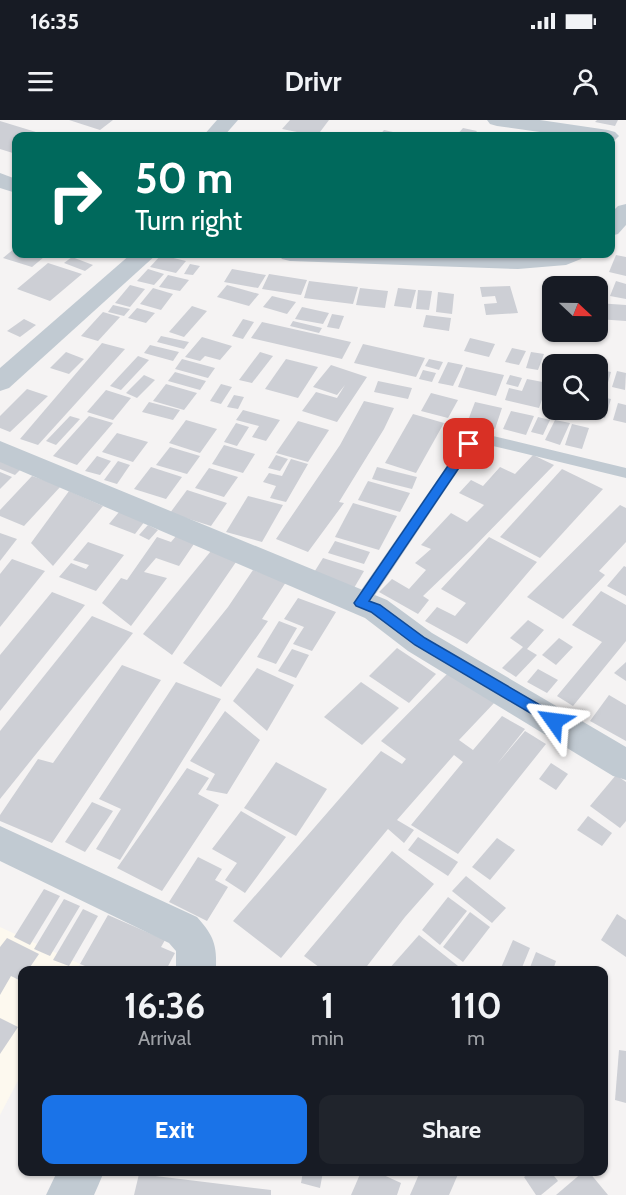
<!DOCTYPE html>
<html lang="en">
<head>
<meta charset="utf-8">
<style>
	body { margin:0; font-family:Cabin,sans-serif; background:#20242c; color:#f1f3f6; height:100vh; display:flex; flex-direction:column; font-size:22px; white-space:nowrap }
	* { box-sizing:border-box; margin:0 }
	p { font-size:20px; color:#9ea1a6 }
	.icon { flex:none; width:33px; height:33px; fill:none; stroke:currentColor; stroke-width:2; stroke-linecap:round; stroke-linejoin:round }
	.map { position:relative; flex:1; overflow:hidden }
	.panel { position:absolute; left:18px; top:846px; width:590px; height:210px; display:flex; flex-direction:column; background:#171b24; border-radius:12px; box-shadow:0 2px 4px #0004 }
	.panel>* { flex:none }
	.guide { position:absolute; left:12px; top:12px; width:603px; height:126px; border-radius:12px; box-shadow:0 2px 4px #0004; background:#00695c; color:#fff; overflow:hidden }
	.needle { width:39px; rotate:112deg }
	.buttons { position:absolute; left:542px; top:156px; display:grid; gap:12px }
	.buttons a { display:grid; place-items:center; width:66px; height:66px; border-radius:12px; background:#171b24; box-shadow:0 2px 4px #0004; font-size:30px }
	.pin { position:absolute; display:grid; place-items:center; width:51px; height:51px; color:#fff; margin:-26px; border-radius:12px; box-shadow:0 3px 9px #0006 }
	.me { position:absolute; width:66px; margin:-33px; rotate:301deg; stroke-linejoin:round; filter:drop-shadow(0 0 4px #0008) }
	.turn { display:flex; align-items:center; gap:21px; height:126px; padding:0 24px; font-size:27px }
	.turn .icon { width:78px; height:78px; stroke-width:2.5 }
	.turn b { display:block; font-size:42px; line-height:51px }
	.eta { display:flex; justify-content:space-evenly; align-items:center; height:102px; text-align:center }
	.eta b { font-size:36px; font-weight:800; line-height:42px }
	.cta { display:flex; gap:12px; margin-top:auto; padding:12px 24px }
	.cta a { flex:1; height:69px; border-radius:12px; background:#1a73e8; color:#fff; font-size:24px; font-weight:800; line-height:69px; text-align:center }
	.cta a+a { background:#20242c; color:#f1f3f6 }
	.status { display:flex; justify-content:space-between; align-items:center; height:42px; padding:0 30px; background:#171b24; direction:ltr }
	.status svg { height:16px; fill:currentColor }
	header { display:flex; justify-content:space-between; align-items:center; height:78px; padding:0 24px; background:#171b24; font-size:27px; font-weight:800 }
	.map>svg:first-child { display:block }
</style>
</head>
<body>
<div class="status"><b>16:35</b><svg viewBox="0 0 49 12"><path d="M0 12V9h3v3zM5 12V6h3v6zM10 12V3h3v9zM15 12V0h3v12zM26 1h20v11H26zM47 4h2v5h-2z"/></svg></div>
<header><svg class="icon" aria-label="menu" viewBox="0 0 24 24"><path d="M4 6h16M4 12h16M4 18h16"/></svg>Drivr<svg class="icon" aria-label="person" viewBox="0 0 24 24"><circle cx="12" cy="8" r="4"/><path d="M4 21q1-7 8-7t8 7"/></svg></header>
<div class="map">
<svg width="626" height="1075" viewBox="0 0 626 1075">
	<rect width="100%" height="100%" fill="#f5f3f3"/>
	<!-- commercial -->
	<polygon fill="#fdf9ef" points="0,807 80,844 76,850 22,850 22,953 0,995"/>
	<!-- building -->
	<g fill="#cdcfd5">
		<polygon points="69,0 113,0 100,10"/>
		<polygon points="290,0 329,0 317,16 282,9"/>
		<polygon points="597,0 618,0 615,6 595,2"/>
		<polygon points="0,1 49,16 16,16 16,34 0,29"/>
		<polygon points="463,8 477,11 473,16 456,16"/>
		<polygon points="384,10 411,16 379,16"/>
		<polygon points="15,128 16,134 32,134 44,137 32,147 3,138"/>
		<polygon points="161,135 186,141 176,153 150,147"/>
		<polygon points="616,135 626,137 626,156 609,152"/>
		<polygon points="72,137 93,145 85,151 64,143"/>
		<polygon points="48,143 82,154 50,181 17,169"/>
		<polygon points="190,144 200,146 193,155 184,154"/>
		<polygon points="148,149 164,154 154,165 137,161"/>
		<polygon points="232,149 266,155 258,168 224,162"/>
		<polygon points="269,154 307,160 301,175 262,169"/>
		<polygon points="168,155 189,160 180,171 159,167"/>
		<polygon points="309,161 358,167 353,184 304,178"/>
		<polygon points="616,161 626,164 626,179 610,176"/>
		<polygon points="130,165 145,169 130,187 115,183"/>
		<polygon points="227,165 259,174 249,186 217,177"/>
		<polygon points="510,166 518,193 486,195 484,184 497,183 495,176 482,177 480,167"/>
		<polygon points="153,168 173,174 161,190 140,184"/>
		<polygon points="360,168 388,171 385,188 356,185"/>
		<polygon points="398,168 416,170 411,188 394,186"/>
		<polygon points="418,170 432,171 429,190 416,189"/>
		<polygon points="438,172 454,174 452,194 436,192"/>
		<polygon points="272,176 296,182 287,194 263,187"/>
		<polygon points="597,183 626,185 626,201 597,199"/>
		<polygon points="113,185 130,189 124,196 108,192"/>
		<polygon points="192,186 207,191 184,217 169,212"/>
		<polygon points="302,187 329,193 323,204 295,199"/>
		<polygon points="137,188 155,193 146,203 128,198"/>
		<polygon points="103,192 120,197 98,221 81,216"/>
		<polygon points="332,194 344,196 339,209 327,207"/>
		<polygon points="426,195 451,198 449,211 423,207"/>
		<polygon points="24,199 36,205 20,217 7,211"/>
		<polygon points="243,199 254,202 243,219 232,216"/>
		<polygon points="293,201 322,208 319,213 290,206"/>
		<polygon points="262,202 351,222 342,239 251,218"/>
		<polygon points="161,216 189,222 184,229 157,222"/>
		<polygon points="202,217 232,226 220,240 205,236 200,241 185,237"/>
		<polygon points="470,218 495,224 489,237 464,231"/>
		<polygon points="102,223 125,229 38,325 20,319"/>
		<polygon points="363,224 425,238 416,257 354,243"/>
		<polygon points="150,225 179,232 173,241 144,233"/>
		<polygon points="512,228 526,231 519,245 505,242"/>
		<polygon points="66,232 84,239 69,254 50,248"/>
		<polygon points="260,232 273,236 252,263 239,260"/>
		<polygon points="531,232 544,234 538,250 526,248"/>
		<polygon points="550,235 565,239 563,244 552,244 552,253 543,251"/>
		<polygon points="138,236 149,240 121,270 110,266"/>
		<polygon points="182,239 215,248 208,258 175,249"/>
		<polygon points="286,239 318,247 298,278 265,269"/>
		<polygon points="429,239 443,242 439,250 425,246"/>
		<polygon points="448,242 463,245 453,266 438,263"/>
		<polygon points="331,245 367,257 337,302 302,291 316,272 337,278 345,265 337,275 313,267"/>
		<polygon points="466,247 504,255 496,276 458,267"/>
		<polygon points="597,249 611,252 607,266 597,264"/>
		<polygon points="423,250 436,253 432,262 419,259"/>
		<polygon points="617,251 626,253 625,270 612,267"/>
		<polygon points="175,252 206,261 200,270 168,261"/>
		<polygon points="144,255 155,260 137,278 126,273"/>
		<polygon points="510,255 522,258 518,267 506,264"/>
		<polygon points="527,259 548,263 539,288 505,280 509,268 522,271"/>
		<polygon points="378,261 412,268 408,279 374,272"/>
		<polygon points="166,264 197,273 184,290 153,281"/>
		<polygon points="221,264 232,267 221,284 210,281"/>
		<polygon points="549,265 552,266 552,289 543,287"/>
		<polygon points="27,269 48,276 10,312 0,308 0,296"/>
		<polygon points="106,270 131,278 113,300 87,292"/>
		<polygon points="431,273 458,280 448,298 421,291"/>
		<polygon points="234,275 244,277 238,289 227,287"/>
		<polygon points="597,276 611,279 605,298 580,293 581,290 597,290"/>
		<polygon points="364,281 394,288 384,309 339,382 344,383 308,432 276,419 340,325"/>
		<polygon points="149,282 180,290 173,300 142,292"/>
		<polygon points="475,282 502,288 495,309 467,303"/>
		<polygon points="618,283 626,285 626,303 613,300"/>
		<polygon points="243,290 280,300 266,321 252,317 259,306 236,300"/>
		<polygon points="511,291 534,296 526,315 503,309"/>
		<polygon points="413,294 444,303 416,353 385,343"/>
		<polygon points="70,296 80,299 56,325 46,321"/>
		<polygon points="89,296 113,303 77,345 53,336"/>
		<polygon points="538,297 550,300 543,315 531,312"/>
		<polygon points="186,300 217,309 200,333 169,323"/>
		<polygon points="555,300 570,303 560,325 545,320"/>
		<polygon points="298,301 329,310 308,342 276,333"/>
		<polygon points="236,303 249,307 237,326 224,322"/>
		<polygon points="572,304 589,308 582,329 565,325"/>
		<polygon points="117,313 148,322 133,342 102,332"/>
		<polygon points="224,325 255,334 243,353 212,344"/>
		<polygon points="170,327 200,336 187,354 156,345"/>
		<polygon points="276,335 288,339 280,351 268,348"/>
		<polygon points="533,335 554,345 472,429 423,476 429,480 418,494 379,472 392,459 409,469 426,450 415,443 431,429 421,425 451,393 467,402 484,385 459,373 471,360 483,366 500,347 515,354"/>
		<polygon points="97,336 111,341 100,355 85,351"/>
		<polygon points="0,339 24,346 15,355 0,349"/>
		<polygon points="291,339 308,344 286,382 270,378 276,366 263,362 269,353 282,356"/>
		<polygon points="118,341 130,345 117,364 104,360"/>
		<polygon points="151,347 182,357 166,379 134,369"/>
		<polygon points="377,347 417,357 412,369 372,359"/>
		<polygon points="209,348 238,357 224,377 195,368"/>
		<polygon points="562,349 603,369 540,438 500,417"/>
		<polygon points="0,352 12,357 0,369"/>
		<polygon points="32,356 61,366 24,406 0,396 0,390"/>
		<polygon points="368,361 410,373 400,392 358,380"/>
		<polygon points="187,370 227,383 211,406 170,393"/>
		<polygon points="69,371 103,386 53,446 31,423"/>
		<polygon points="248,376 283,385 262,422 226,412"/>
		<polygon points="353,383 397,396 379,430 335,417"/>
		<polygon points="620,385 626,388 626,422 599,451 605,455 563,499 527,477"/>
		<polygon points="119,392 145,401 135,414 109,404"/>
		<polygon points="148,405 158,410 149,420 139,415"/>
		<polygon points="0,413 17,419 0,441"/>
		<polygon points="177,415 196,421 179,446 156,438 144,452 167,458 131,506 102,483 121,458 127,460 157,417 171,422"/>
		<polygon points="489,417 537,442 467,524 425,501 437,487 455,496 466,483 441,469"/>
		<polygon points="335,421 370,432 364,444 328,433"/>
		<polygon points="88,422 124,435 96,471 59,457 71,443 86,449 89,445 73,440"/>
		<polygon points="211,431 236,442 172,535 143,514"/>
		<polygon points="323,438 364,451 354,468 313,454"/>
		<polygon points="12,439 45,451 0,507 0,454"/>
		<polygon points="624,446 626,447 626,476 607,466"/>
		<polygon points="253,450 286,462 262,499 268,501 221,567 183,543 228,487"/>
		<polygon points="601,471 626,485 626,521 573,586 557,576 602,522 572,505"/>
		<polygon points="52,472 85,485 0,591 0,535"/>
		<polygon points="298,478 336,492 312,531 293,524 304,507 284,499"/>
		<polygon points="92,496 133,513 0,679 0,611"/>
		<polygon points="528,500 544,510 527,529 537,535 516,557 502,548 523,527 510,518"/>
		<polygon points="279,501 297,508 276,544 257,537"/>
		<polygon points="559,518 573,527 556,545 542,535"/>
		<polygon points="397,528 436,554 409,583 369,556"/>
		<polygon points="292,529 309,535 296,558 278,551"/>
		<polygon points="626,542 626,561 614,553"/>
		<polygon points="122,545 161,560 52,723 0,701 0,695 38,639 53,643"/>
		<polygon points="257,548 294,565 267,611 233,581"/>
		<polygon points="538,549 558,560 547,573 527,562"/>
		<polygon points="451,550 496,581 459,620 473,630 502,596 525,609 497,644 525,611 546,624 458,734 411,705 463,642 454,635 397,700 414,710 404,723 388,709 281,838 233,801 381,631 402,644 406,639 381,621"/>
		<polygon points="176,562 221,579 120,740 96,729 121,689 99,679"/>
		<polygon points="361,562 399,588 362,625 324,597"/>
		<polygon points="609,575 626,585 626,621 590,601"/>
		<polygon points="225,591 260,620 227,674 206,670 215,654 190,641"/>
		<polygon points="276,642 327,669 296,716 244,688"/>
		<polygon points="551,643 568,654 556,670 539,659"/>
		<polygon points="187,648 209,658 198,674 219,685 162,771 117,748"/>
		<polygon points="616,655 626,662 626,701 620,708 590,686"/>
		<polygon points="92,682 113,691 85,732 65,722"/>
		<polygon points="241,691 286,717 245,773 225,760 237,743 212,729"/>
		<polygon points="588,696 612,713 602,726 577,710"/>
		<polygon points="418,717 458,742 448,756 408,730"/>
		<polygon points="497,718 515,730 490,760 472,747"/>
		<polygon points="392,731 434,764 405,797 364,850 323,850 304,836"/>
		<polygon points="198,737 222,749 215,760 228,767 207,801 169,782"/>
		<polygon points="466,756 506,788 492,803 452,771"/>
		<polygon points="44,769 60,776 30,825 14,817"/>
		<polygon points="448,777 467,791 440,825 422,810"/>
		<polygon points="64,779 80,786 50,836 34,829"/>
		<polygon points="83,789 98,796 69,846 53,840"/>
		<polygon points="470,792 490,807 463,842 443,827"/>
		<polygon points="617,794 626,800 626,837 601,820"/>
		<polygon points="108,795 165,820 161,827 175,833 166,850 95,850 80,844"/>
		<polygon points="419,815 458,846 454,850 388,850"/>
		<polygon points="7,818 39,834 28,850 22,850 21,861 11,856 0,875 0,827"/>
		<polygon points="513,820 530,828 521,850 500,850"/>
		<polygon points="536,832 556,841 553,850 529,850"/>
		<polygon points="0,898 18,907 0,934"/>
		<polygon points="619,930 626,931 626,983 615,980"/>
		<polygon points="303,1052 323,1052 320,1068 301,1063"/>
		<polygon points="361,1052 377,1052 401,1063 397,1075 351,1075"/>
		<polygon points="420,1052 459,1052 449,1075 410,1075"/>
		<polygon points="531,1052 551,1052 558,1061 541,1075 536,1075 524,1057"/>
		<polygon points="583,1052 589,1052 608,1075 556,1075"/>
		<polygon points="139,1054 271,1070 271,1075 134,1075"/>
	</g>
	<g fill="none" stroke-linecap="round" stroke-linejoin="round">
		<!-- lane -->
		<polygon fill="#c1cad2" fill-rule="evenodd" points="479,315 493,316 626,348 626,358 493,326 480,325 474,327 367,487 355,487 353,483 355,479 464,321"/>
		<!-- street -->
		<g fill="#c1cad2" fill-rule="evenodd">
			<polygon points="217,0 238,0 224,16 203,16"/>
			<polygon points="487,0 540,0 608,10 615,12 619,16 615,20 610,22 610,16 568,16 497,6 490,4"/>
			<polygon points="0,53 16,59 16,73 0,68"/>
			<polygon points="626,84 626,105 618,114 610,116 610,94 618,86"/>
			<polygon points="131,134 157,134 9,268 0,271 0,248"/>
			<polygon points="278,134 585,134 581,139 566,145 518,149 290,141 282,139"/>
			<polygon points="0,321 387,480 432,513 626,627 626,660 613,656 408,531 365,498 0,342"/>
			<path d="M 0,706 L 197,797 C 214,816 217,825 216,850 L 176,850 L 176,831 L 169,823 L 0,741 Z"/>
			<polygon points="57,1052 104,1052 94,1075 46,1075"/>
		</g>
	</g>
	<!-- route -->
	<polygon fill="#1a73e8" stroke="#114b97" stroke-width="1.5" points="469,320 475,324 473,327 369,481 380,485 425,518 559,596 561,601 559,605 554,607 415,525 371,492 356,486 354,483 465,321"/>
</svg>
<div class="buttons">
<a><svg class="needle" viewBox="-14 -14 28 28"><path d="M0-13l5 13h-10z" fill="#e53935"/><path d="M0 13l5-13h-10z" fill="#9ea1a6"/></svg></a>
<a><svg class="icon" aria-label="search" viewBox="0 0 24 24"><circle cx="10" cy="10" r="6"/><path d="M15 15l6 6"/></svg></a>
</div>
<div class="pin" style="left:469px;top:324px;background:#d93025"><svg class="icon" aria-label="arrive" viewBox="0 0 24 24"><path d="M6 21V4h12l-3 4 3 4H6"/></svg></div>
<svg class="me" style="left:554px;top:601px" viewBox="-20 -20 40 40"><path d="M0-17L14 15 0 8-14 15z" fill="#1a73e8" stroke="#fff" stroke-width="4"/></svg>
<div class="guide">
<div class="turn"><svg class="icon" aria-label="right" viewBox="0 0 24 24"><path d="M7 20v-9h11M14 6l5 5-5 5"/></svg><div><b>50 m</b>Turn right</div></div>
</div>
<section class="panel">
<div class="eta">
<div><b>16:36</b><p>Arrival</p></div>
<div><b>1</b><p>min</p></div>
<div><b>110</b><p>m</p></div>
</div>
<div class="cta"><a>Exit</a><a>Share</a></div>
</section>
</div>
</body>
</html>
